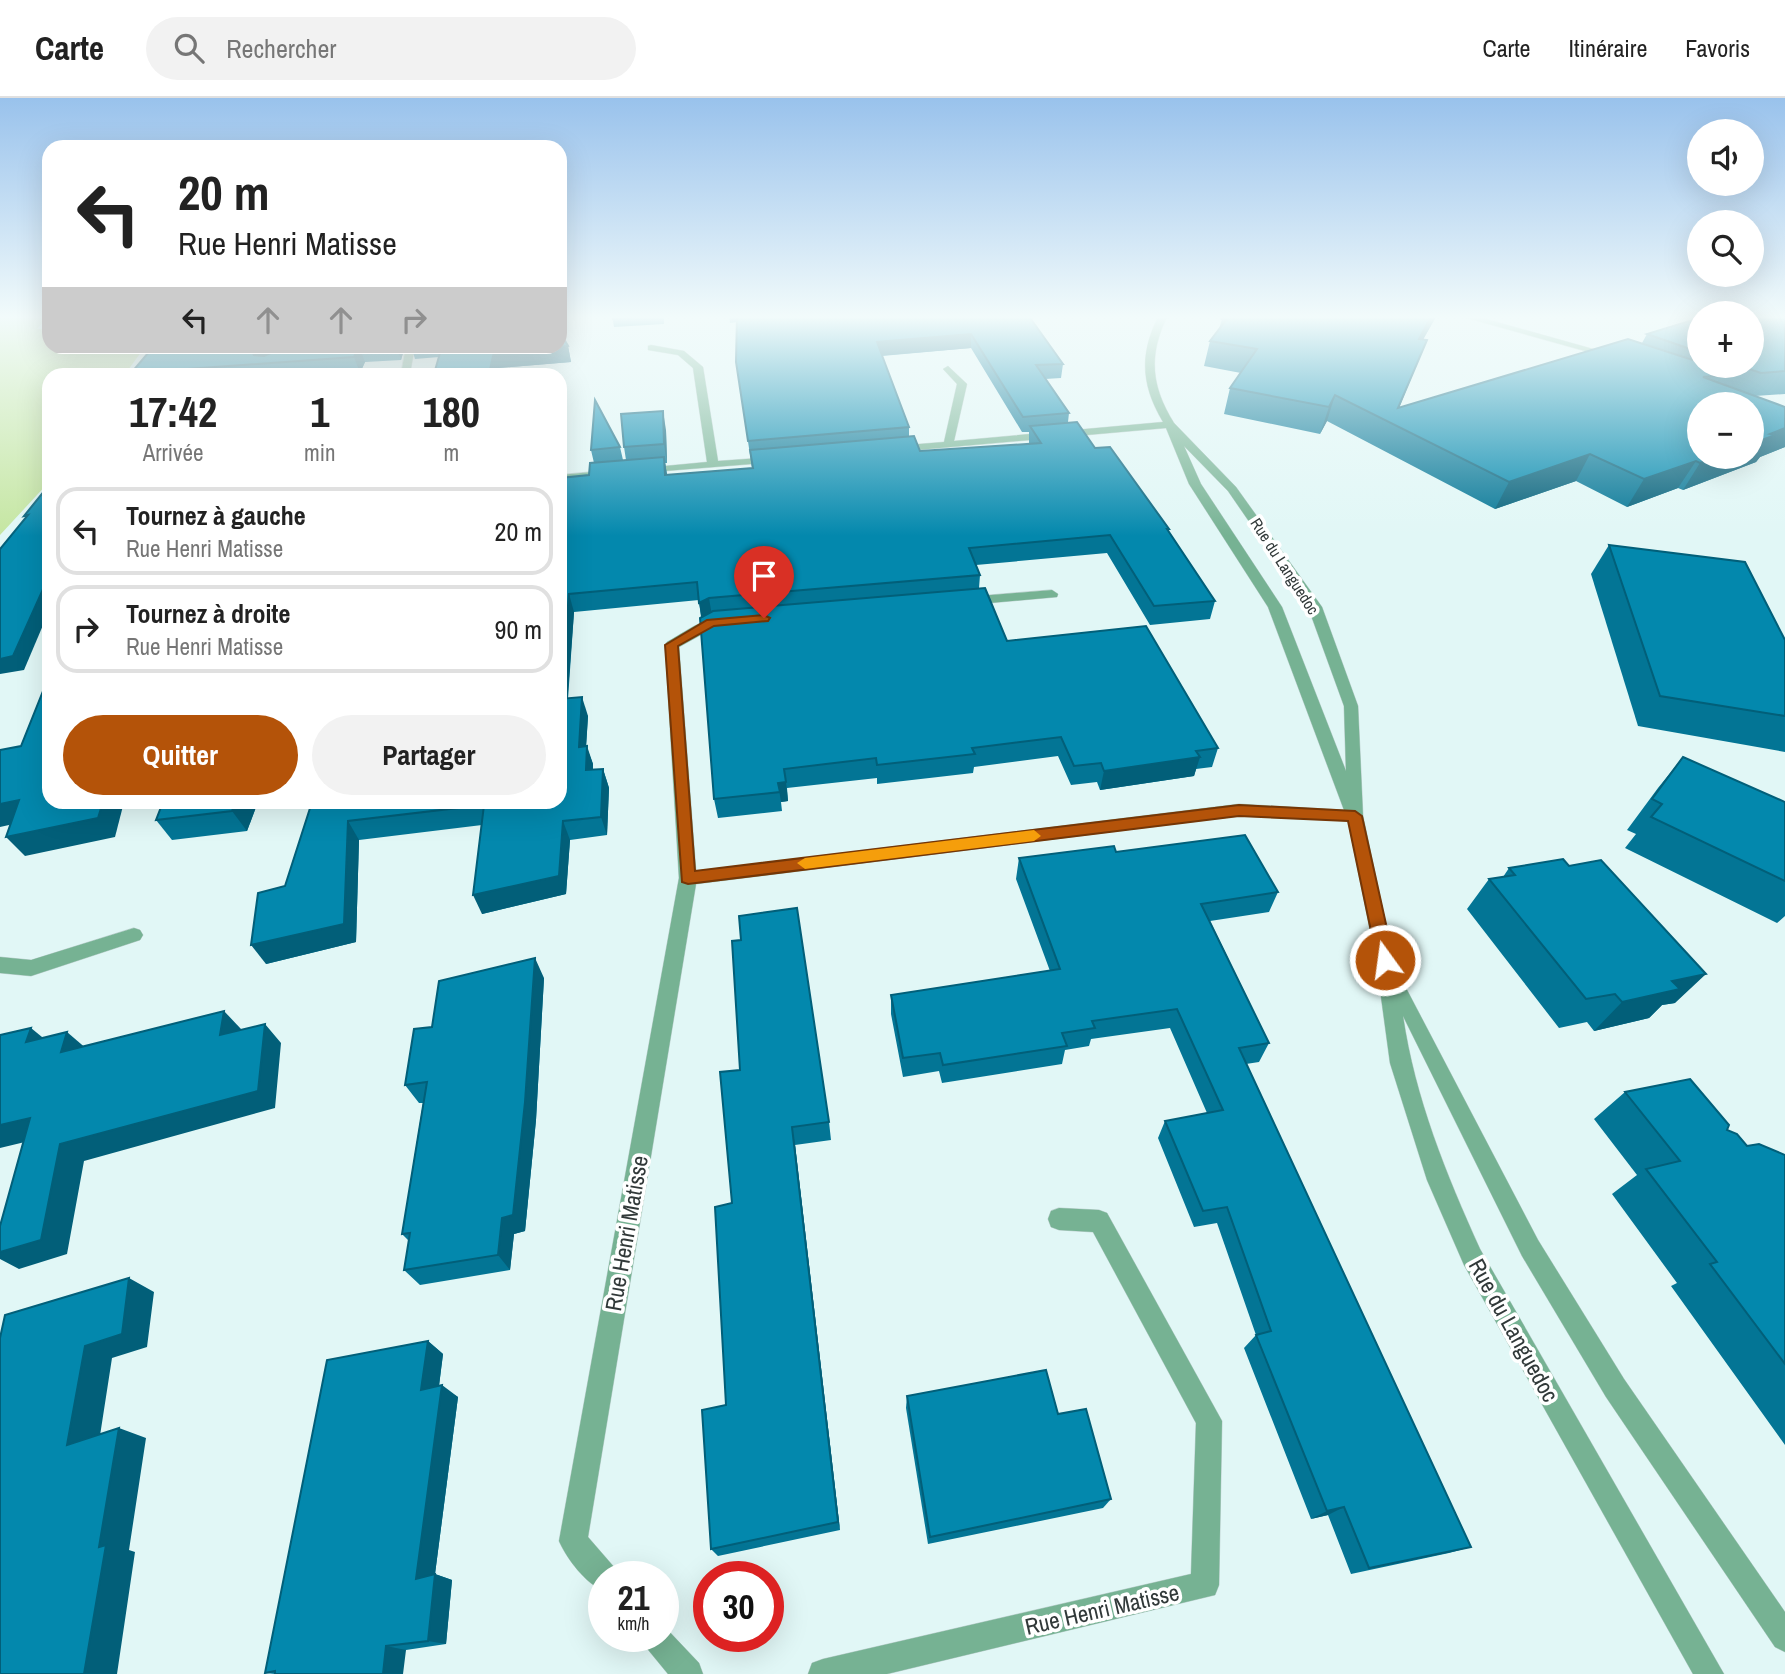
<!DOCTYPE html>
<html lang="fr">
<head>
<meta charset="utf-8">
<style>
	body { margin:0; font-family:"Archivo Narrow",sans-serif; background:#f2f2f2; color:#222; height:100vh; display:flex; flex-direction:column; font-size:26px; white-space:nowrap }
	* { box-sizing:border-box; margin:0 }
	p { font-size:23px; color:#767676 }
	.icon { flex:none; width:38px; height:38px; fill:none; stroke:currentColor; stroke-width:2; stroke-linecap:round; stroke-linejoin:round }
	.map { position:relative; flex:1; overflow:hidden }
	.details { position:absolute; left:42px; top:270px; width:525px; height:441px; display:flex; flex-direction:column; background:#fff; border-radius:21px; box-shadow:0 7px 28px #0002 }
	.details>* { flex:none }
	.guide { position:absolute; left:42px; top:42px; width:525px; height:214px; border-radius:21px; box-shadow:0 7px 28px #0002; background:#fff; color:#222; overflow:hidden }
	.fabs { position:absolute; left:1687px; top:21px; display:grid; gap:14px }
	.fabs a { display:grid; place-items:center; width:77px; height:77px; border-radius:50%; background:#fff; box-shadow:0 7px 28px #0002; font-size:35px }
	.speed { position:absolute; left:588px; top:1463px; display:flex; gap:14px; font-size:35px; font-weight:700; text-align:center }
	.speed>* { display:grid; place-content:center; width:91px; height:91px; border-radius:50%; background:#fff; box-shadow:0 7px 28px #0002; line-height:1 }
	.speed small { font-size:18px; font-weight:400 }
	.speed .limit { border:10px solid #d22; background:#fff; color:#111 }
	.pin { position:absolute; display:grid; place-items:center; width:60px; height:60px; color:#fff; margin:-72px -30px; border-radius:50% 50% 50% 0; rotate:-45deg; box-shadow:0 0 7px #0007 }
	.pin .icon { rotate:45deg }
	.me { position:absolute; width:77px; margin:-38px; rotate:346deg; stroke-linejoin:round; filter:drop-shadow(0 0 5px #0008) }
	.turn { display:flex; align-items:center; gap:24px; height:147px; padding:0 21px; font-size:32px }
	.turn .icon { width:91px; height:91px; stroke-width:2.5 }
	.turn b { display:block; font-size:49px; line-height:60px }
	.lanes { display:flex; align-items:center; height:66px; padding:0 21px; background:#0003; justify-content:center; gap:35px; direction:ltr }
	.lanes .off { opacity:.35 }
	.eta { display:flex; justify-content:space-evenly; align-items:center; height:119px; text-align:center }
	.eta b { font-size:42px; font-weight:800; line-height:49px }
	.action { display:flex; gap:14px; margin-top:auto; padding:14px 21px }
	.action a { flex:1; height:80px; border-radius:42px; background:#b45309; color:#fff; font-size:28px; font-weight:800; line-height:80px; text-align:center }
	.action a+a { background:#f2f2f2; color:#222 }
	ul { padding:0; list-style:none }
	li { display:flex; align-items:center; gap:21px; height:88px; margin:0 14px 10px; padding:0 7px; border:4px solid #e0e0e0; border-radius:21px }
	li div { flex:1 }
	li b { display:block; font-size:26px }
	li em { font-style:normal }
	header { display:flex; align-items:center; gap:42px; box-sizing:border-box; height:98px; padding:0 35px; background:#fff; border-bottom:2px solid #e0e0e0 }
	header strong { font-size:33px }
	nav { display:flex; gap:38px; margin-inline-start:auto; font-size:24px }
	.search { width:490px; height:63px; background:#f2f2f2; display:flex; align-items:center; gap:18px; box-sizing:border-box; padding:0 24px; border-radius:38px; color:#767676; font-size:26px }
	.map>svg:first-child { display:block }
</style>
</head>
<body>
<header>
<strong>Carte</strong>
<div class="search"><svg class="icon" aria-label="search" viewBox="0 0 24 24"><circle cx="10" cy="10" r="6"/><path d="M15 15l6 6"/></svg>Rechercher</div>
<nav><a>Carte</a><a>Itinéraire</a><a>Favoris</a></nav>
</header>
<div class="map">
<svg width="1785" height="1576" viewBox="0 0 1785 1576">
	<rect width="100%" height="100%" fill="#e1f7f6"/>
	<!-- green -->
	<polygon fill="#c5e6a1" points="0,217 49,217 37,231 49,231 49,248 145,249 125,276 49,276 49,384 0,437"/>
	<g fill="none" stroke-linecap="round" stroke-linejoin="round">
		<!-- minor casing -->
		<g stroke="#bed1d0" stroke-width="1">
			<g id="minor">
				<path d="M 1159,217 L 1168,217 C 1148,257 1151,288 1174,325 L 1236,389 L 1322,509 L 1358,608 L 1363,718 L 1395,869 L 1538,1142 L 1624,1281 L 1785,1514 L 1785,1554 L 1775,1549 L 1606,1299 L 1522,1158 L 1403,918 C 1415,1000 1446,1076 1480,1151 L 1724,1576 L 1693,1576 L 1464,1167 L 1427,1082 L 1390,965 L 1376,862 L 1348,723 L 1239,718 L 696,786 L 588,1439 L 614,1469 L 618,1479 L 604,1479 L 604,1493 C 586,1486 567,1461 559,1443 L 679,780 L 665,547 L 667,544 C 683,536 713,511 730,524 L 715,529 L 679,549 L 696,773 L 1239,706 L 1344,712 L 1268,509 L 1189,386 L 1166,330 L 895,354 L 890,351 L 895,348 L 944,344 L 957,286 L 943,271 L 948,268 L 967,286 L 954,343 L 1163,324 C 1141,287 1139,256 1159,217 ZM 1184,348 L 1228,393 L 1308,509 L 1344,608 L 1346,673 L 1282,509 L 1201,386 Z"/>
				<polygon points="1456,217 1472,217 1618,258 1610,260"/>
				<polygon points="651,247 684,253 703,269 718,363 773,359 778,362 777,364 640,375 638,373 644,370 707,364 693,270 678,257 648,252 648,248"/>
				<polygon points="406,248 415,248 410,276 401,276"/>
				<polygon points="612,372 616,373 616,377 560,383 560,377"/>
				<polygon points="1052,492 1058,496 1057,499 967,507 960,503 967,499"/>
				<polygon points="134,830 140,832 143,837 140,842 31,878 0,875 0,859 31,862"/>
				<polygon points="1059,1110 1099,1112 1107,1115 1222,1323 1219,1487 1215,1497 887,1576 808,1576 812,1565 823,1561 1191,1476 1196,1325 1093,1134 1059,1132 1051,1129 1048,1121 1051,1113"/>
				<polygon points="663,1527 699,1565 703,1576 668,1576 645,1548 640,1538 663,1538"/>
			</g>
		</g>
		<!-- minor -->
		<use href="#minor" fill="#76b293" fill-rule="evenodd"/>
	</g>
	<!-- wall -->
	<g fill="#037595" fill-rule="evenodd">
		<polygon points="612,217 664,217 664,226 614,229"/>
		<path d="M 729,217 L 1028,217 L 1063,266 L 1061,280 L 1045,281 L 1069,315 L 1068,324 L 1095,350 L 1169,431 L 1169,434 L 1215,503 L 1210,521 L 1150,527 L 1107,455 L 976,467 L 980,477 L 979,490 L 1007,543 L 1218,650 L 1212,669 L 1196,671 L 1194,678 L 1100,692 L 1097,684 L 1071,687 L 1058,658 L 974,669 L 973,675 L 877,686 L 877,680 L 787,690 L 788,703 L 781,704 L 782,713 L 718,720 L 714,701 L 701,519 L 699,502 L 574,514 L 568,601 L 588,618 L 586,648 L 593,666 L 593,671 L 603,671 L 609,690 L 607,737 L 570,742 L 566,796 L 482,816 L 482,727 L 359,742 L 356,844 L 266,866 L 285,788 L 312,704 L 560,704 L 560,380 L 589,377 L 594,365 L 591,352 L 620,349 L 623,362 L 626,362 L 624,349 L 666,332 L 667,365 L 665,365 L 667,377 L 752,370 L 736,264 L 737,224 L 730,225 ZM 971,250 L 1022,334 L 1029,334 L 1029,346 L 920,353 L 909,338 L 909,329 L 882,258 Z"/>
		<polygon points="1225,217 1437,217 1423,241 1417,266 1399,310 1642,245 1647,236 1699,220 1699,268 1752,268 1785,217 1785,296 1755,298 1785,309 1785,349 1760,359 1756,364 1683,392 1678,390 1627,409 1576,383 1495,411 1327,323 1320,336 1224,316 1230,290 1241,275 1204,268 1210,243 1219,231 1222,221"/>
		<polygon points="154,248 405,248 401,262 365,264 360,275 341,276 132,276 131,275"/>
		<polygon points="411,248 568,248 571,264 498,270 497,276 434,276 439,259 415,261"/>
		<polygon points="1609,447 1785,542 1785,654 1638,628 1591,476"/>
		<polygon points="1683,659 1785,704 1785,818 1777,825 1625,750 1636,736 1627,732 1658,690"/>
		<polygon points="163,704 258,704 247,733 172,742 156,722"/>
		<polygon points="1116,754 1278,794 1269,814 1210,823 1269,945 1259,964 1246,966 1471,1449 1449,1455 1351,1476 1328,1417 1311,1421 1244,1250 1256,1237 1217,1125 1194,1129 1158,1040 1165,1023 1207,1015 1170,930 1091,941 1089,948 1065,952 1062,966 942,985 939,973 903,979 891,916 891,897 1050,873 1016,781 1019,760"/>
		<polygon points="1509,770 1675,905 1662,907 1649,920 1594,933 1587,924 1559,930 1467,811 1489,781 1503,779"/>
		<polygon points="544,880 536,1022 525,1133 514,1136 510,1172 420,1187 404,1172 409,1143 402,1136 423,1005 419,1005 405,987 432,929"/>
		<polygon points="740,972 829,1024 831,1042 795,1047 840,1432 718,1458 711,1451 726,1307 732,1105"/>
		<polygon points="1625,994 1727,1032 1747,1048 1785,1057 1785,1347 1671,1188 1677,1185 1612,1096 1637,1077 1594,1021"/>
		<polygon points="428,1243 443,1256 439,1288 458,1299 435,1476 452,1482 446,1546 406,1552 275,1576 265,1575"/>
		<polygon points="907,1298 1058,1316 1111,1401 1103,1410 928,1446 906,1310"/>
	</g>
	<!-- shaded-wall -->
	<g fill="#025f79">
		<polygon points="1432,217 1437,217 1410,265 1419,241"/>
		<polygon points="971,236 971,250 877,258 877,244"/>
		<polygon points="262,248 301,248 258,266 252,253"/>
		<polygon points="359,248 365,264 360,275 354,259"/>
		<polygon points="396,248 405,248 401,262"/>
		<polygon points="568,248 571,264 498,270 497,276 489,276 494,254"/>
		<polygon points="1335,297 1327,323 1320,336 1329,309"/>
		<polygon points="663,313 666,332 667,365 664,346"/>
		<polygon points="1785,330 1785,349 1760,359 1756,364 1683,392 1700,365 1717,359 1752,359 1752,346 1770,336"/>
		<polygon points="1590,356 1576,383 1495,411 1509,384"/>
		<polygon points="664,359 667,376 665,377"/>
		<polygon points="1696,363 1678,390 1627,409 1644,381"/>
		<polygon points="49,478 49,513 24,572 0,576 0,561"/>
		<polygon points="569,496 574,514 566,620 560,601"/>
		<polygon points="709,500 712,518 702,523 699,505"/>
		<polygon points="582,599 588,618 585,667 579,649"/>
		<polygon points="587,648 593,666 592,691 586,672"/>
		<polygon points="1200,659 1194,678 1100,692 1104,673"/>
		<polygon points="603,671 609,690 607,737 601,719"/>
		<polygon points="786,684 788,703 781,704 778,685"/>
		<polygon points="19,702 36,721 0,729 0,706"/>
		<polygon points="103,704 124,704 115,739 25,758 6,739"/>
		<polygon points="236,704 258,704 247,733 232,713"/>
		<polygon points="348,723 359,742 356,844 266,866 251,847"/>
		<polygon points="563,723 570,742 566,796 482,816 473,797"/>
		<polygon points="535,860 544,880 536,1022 525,1133 514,1136 510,1172 498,1157"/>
		<polygon points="1706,876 1675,905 1662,907 1649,920 1594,933 1622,904 1672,883"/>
		<polygon points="224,913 241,931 238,955 220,937"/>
		<polygon points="265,926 281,945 275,1010 84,1063 67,1156 19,1171 0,1161 0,1154 60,1046"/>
		<polygon points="31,930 53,948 26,944"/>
		<polygon points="67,934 88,952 61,954"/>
		<polygon points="30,1020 54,1037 0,1050 0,1027"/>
		<polygon points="792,1029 795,1047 840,1432 838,1424"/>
		<polygon points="129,1180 154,1194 147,1249 112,1260 97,1357 67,1347 85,1248"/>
		<polygon points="428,1243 443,1256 437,1303 421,1292"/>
		<polygon points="442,1287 458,1299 435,1476 452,1482 446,1546 428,1543 416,1481"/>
		<polygon points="119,1330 146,1340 129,1452 135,1454 117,1576 84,1576 99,1449"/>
		<polygon points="1344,1409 1328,1417 1311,1421 1327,1413"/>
		<polygon points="386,1548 406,1552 403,1576 383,1576"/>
	</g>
	<!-- building -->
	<g fill="#0388ad" stroke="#025f79" stroke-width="2">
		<polygon points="612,217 663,217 613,221"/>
		<polygon points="737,217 1028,217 1063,266 1036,267 1069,315 1023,319 971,236 877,244 909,329 748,343 736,264"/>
		<polygon points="1225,217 1432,217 1419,241 1427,242 1398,310 1628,241 1699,264 1699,268 1710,268 1735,276 1703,279 1785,309 1785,330 1770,336 1775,337 1752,346 1752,306 1699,306 1699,359 1717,359 1700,365 1696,363 1644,381 1590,356 1509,384 1335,297 1329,309 1230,290 1257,251 1210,243 1226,222 1222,221"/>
		<polygon points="1752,217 1785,217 1785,273 1761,275 1740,268 1752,268"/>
		<polygon points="1699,220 1699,254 1647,236"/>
		<polygon points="560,234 568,248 494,254 489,276 434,276 442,248 560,248"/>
		<polygon points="154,248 262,248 252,253 254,257 264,258 287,248 359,248 354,259 131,275"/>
		<polygon points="595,302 620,349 591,352"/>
		<polygon points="663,313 664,346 624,349 621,316"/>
		<polygon points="1077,324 1095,350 1110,349 1169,431 1167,431 1215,503 1154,508 1110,437 969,450 980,477 709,500 699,505 697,484 569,496 560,601 582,599 579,649 587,648 586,672 603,671 601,719 563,723 559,778 473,797 484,707 348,723 344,826 251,847 258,795 285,788 312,704 560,704 560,380 589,377 590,365 664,359 665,377 753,370 750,352 914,338 920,353 1041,345 1030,328"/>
		<polygon points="49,387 49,478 13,558 0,561 0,451 28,417 24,418"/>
		<polygon points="1609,447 1745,464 1785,542 1785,618 1660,598"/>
		<polygon points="985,490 1007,543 1146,528 1218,650 1196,653 1200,659 1104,673 1101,665 1074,668 1061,639 972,650 975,656 877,667 876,660 784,671 786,684 778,685 780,694 714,701 700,520 713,513"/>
		<polygon points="49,578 49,704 103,704 98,720 6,739 19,702 0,706 0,652 21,648"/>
		<polygon points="1683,659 1785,704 1785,783 1651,719 1662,706 1652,701"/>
		<polygon points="163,704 236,704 232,713 156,722"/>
		<polygon points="1245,737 1278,794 1201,806 1269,945 1239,950 1471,1449 1369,1470 1344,1409 1327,1413 1256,1237 1271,1233 1227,1109 1203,1113 1165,1023 1223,1012 1177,911 1092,923 1095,930 1062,935 1067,948 943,967 940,955 903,960 891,897 1060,871 1019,760 1114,748 1116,754"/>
		<polygon points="1563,761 1569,768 1601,762 1706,876 1672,883 1680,891 1622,904 1615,896 1586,901 1489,781 1515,777 1509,770"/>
		<polygon points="797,810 829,1024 792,1029 838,1424 711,1451 702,1312 726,1307 715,1109 732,1105 720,974 740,972 732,843 741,842 739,818"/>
		<polygon points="535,860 525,1004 513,1117 502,1120 498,1157 404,1172 410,1135 402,1136 427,984 405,987 414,931 432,929 439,883"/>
		<polygon points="224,913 220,937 265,926 258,993 60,1046 41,1142 0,1154 0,1128 30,1020 0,1027 0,937 31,930 26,944 67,934 61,954"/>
		<polygon points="1690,981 1729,1027 1727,1032 1737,1036 1747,1048 1759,1046 1785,1057 1785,1266 1710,1166 1717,1164 1646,1071 1680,1063 1625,994"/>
		<polygon points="129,1180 122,1236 85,1248 67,1347 119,1330 99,1449 106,1447 84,1576 0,1576 0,1240 5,1217"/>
		<polygon points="428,1243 421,1292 442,1287 416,1481 435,1476 428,1543 386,1548 383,1576 275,1576 275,1573 265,1575 327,1262"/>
		<polygon points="1046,1272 1058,1316 1086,1311 1111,1401 930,1439 907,1298"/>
	</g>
	<!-- sky -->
	<linearGradient id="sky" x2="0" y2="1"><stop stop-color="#99c2ec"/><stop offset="0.5" stop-color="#f2fbfb"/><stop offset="1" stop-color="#f2fbfb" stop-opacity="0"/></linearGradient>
	<rect width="1785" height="438" fill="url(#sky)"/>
	<!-- route -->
	<polygon fill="#b45309" stroke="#753606" stroke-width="2" points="764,517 770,520 768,523 714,528 678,548 695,773 1239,707 1355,713 1362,718 1394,862 1391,867 1379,867 1377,862 1348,723 1239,718 688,786 682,784 665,547 707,522"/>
	<!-- slow -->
	<polygon fill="#f59e0b" points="1034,732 1041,738 1034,743 805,771 797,765 805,760"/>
	<g text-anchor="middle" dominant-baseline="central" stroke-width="7" stroke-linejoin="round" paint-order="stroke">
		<!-- far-street labels -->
		<g font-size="16" fill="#313939" stroke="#fff">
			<text transform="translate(1285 468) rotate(57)">Rue du Languedoc</text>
		</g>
		<!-- near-street labels -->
		<g font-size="23" fill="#313939" stroke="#fff">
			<text transform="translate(626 1135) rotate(-80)">Rue Henri Matisse</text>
			<text transform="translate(1514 1232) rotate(61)">Rue du Languedoc</text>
			<text transform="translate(1102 1511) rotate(-13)">Rue Henri Matisse</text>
		</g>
	</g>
</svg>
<div class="fabs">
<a><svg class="icon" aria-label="sound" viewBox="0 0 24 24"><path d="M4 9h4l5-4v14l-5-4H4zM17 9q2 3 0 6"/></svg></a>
<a><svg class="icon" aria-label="search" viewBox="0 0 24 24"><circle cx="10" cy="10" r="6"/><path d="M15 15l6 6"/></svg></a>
<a>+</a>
<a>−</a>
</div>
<div class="speed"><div>21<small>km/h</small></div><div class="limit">30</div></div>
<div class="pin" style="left:764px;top:520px;background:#d93025"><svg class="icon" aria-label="arrive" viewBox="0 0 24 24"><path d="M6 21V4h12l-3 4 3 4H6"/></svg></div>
<svg class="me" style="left:1385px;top:862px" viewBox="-20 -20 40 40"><circle r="17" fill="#b45309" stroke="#fff" stroke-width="3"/><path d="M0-11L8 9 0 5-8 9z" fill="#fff"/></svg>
<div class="guide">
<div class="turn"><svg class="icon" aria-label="left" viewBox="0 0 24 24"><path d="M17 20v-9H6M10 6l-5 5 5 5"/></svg><div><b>20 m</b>Rue Henri Matisse</div></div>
<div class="lanes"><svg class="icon" aria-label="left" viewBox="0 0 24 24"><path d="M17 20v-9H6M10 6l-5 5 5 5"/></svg><svg class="icon off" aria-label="ahead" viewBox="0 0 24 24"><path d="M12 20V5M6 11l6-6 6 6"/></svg><svg class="icon off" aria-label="ahead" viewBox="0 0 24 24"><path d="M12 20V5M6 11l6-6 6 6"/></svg><svg class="icon off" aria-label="right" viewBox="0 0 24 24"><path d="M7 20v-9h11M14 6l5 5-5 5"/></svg></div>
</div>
<section class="details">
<div class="eta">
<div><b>17:42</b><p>Arrivée</p></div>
<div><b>1</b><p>min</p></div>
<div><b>180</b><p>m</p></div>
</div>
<ul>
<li><svg class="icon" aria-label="left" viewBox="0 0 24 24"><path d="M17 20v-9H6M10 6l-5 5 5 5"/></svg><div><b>Tournez à gauche</b><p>Rue Henri Matisse</p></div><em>20 m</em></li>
<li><svg class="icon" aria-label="right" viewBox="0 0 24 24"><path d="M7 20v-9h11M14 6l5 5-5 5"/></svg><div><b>Tournez à droite</b><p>Rue Henri Matisse</p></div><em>90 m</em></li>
</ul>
<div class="action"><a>Quitter</a><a>Partager</a></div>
</section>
</div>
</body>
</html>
